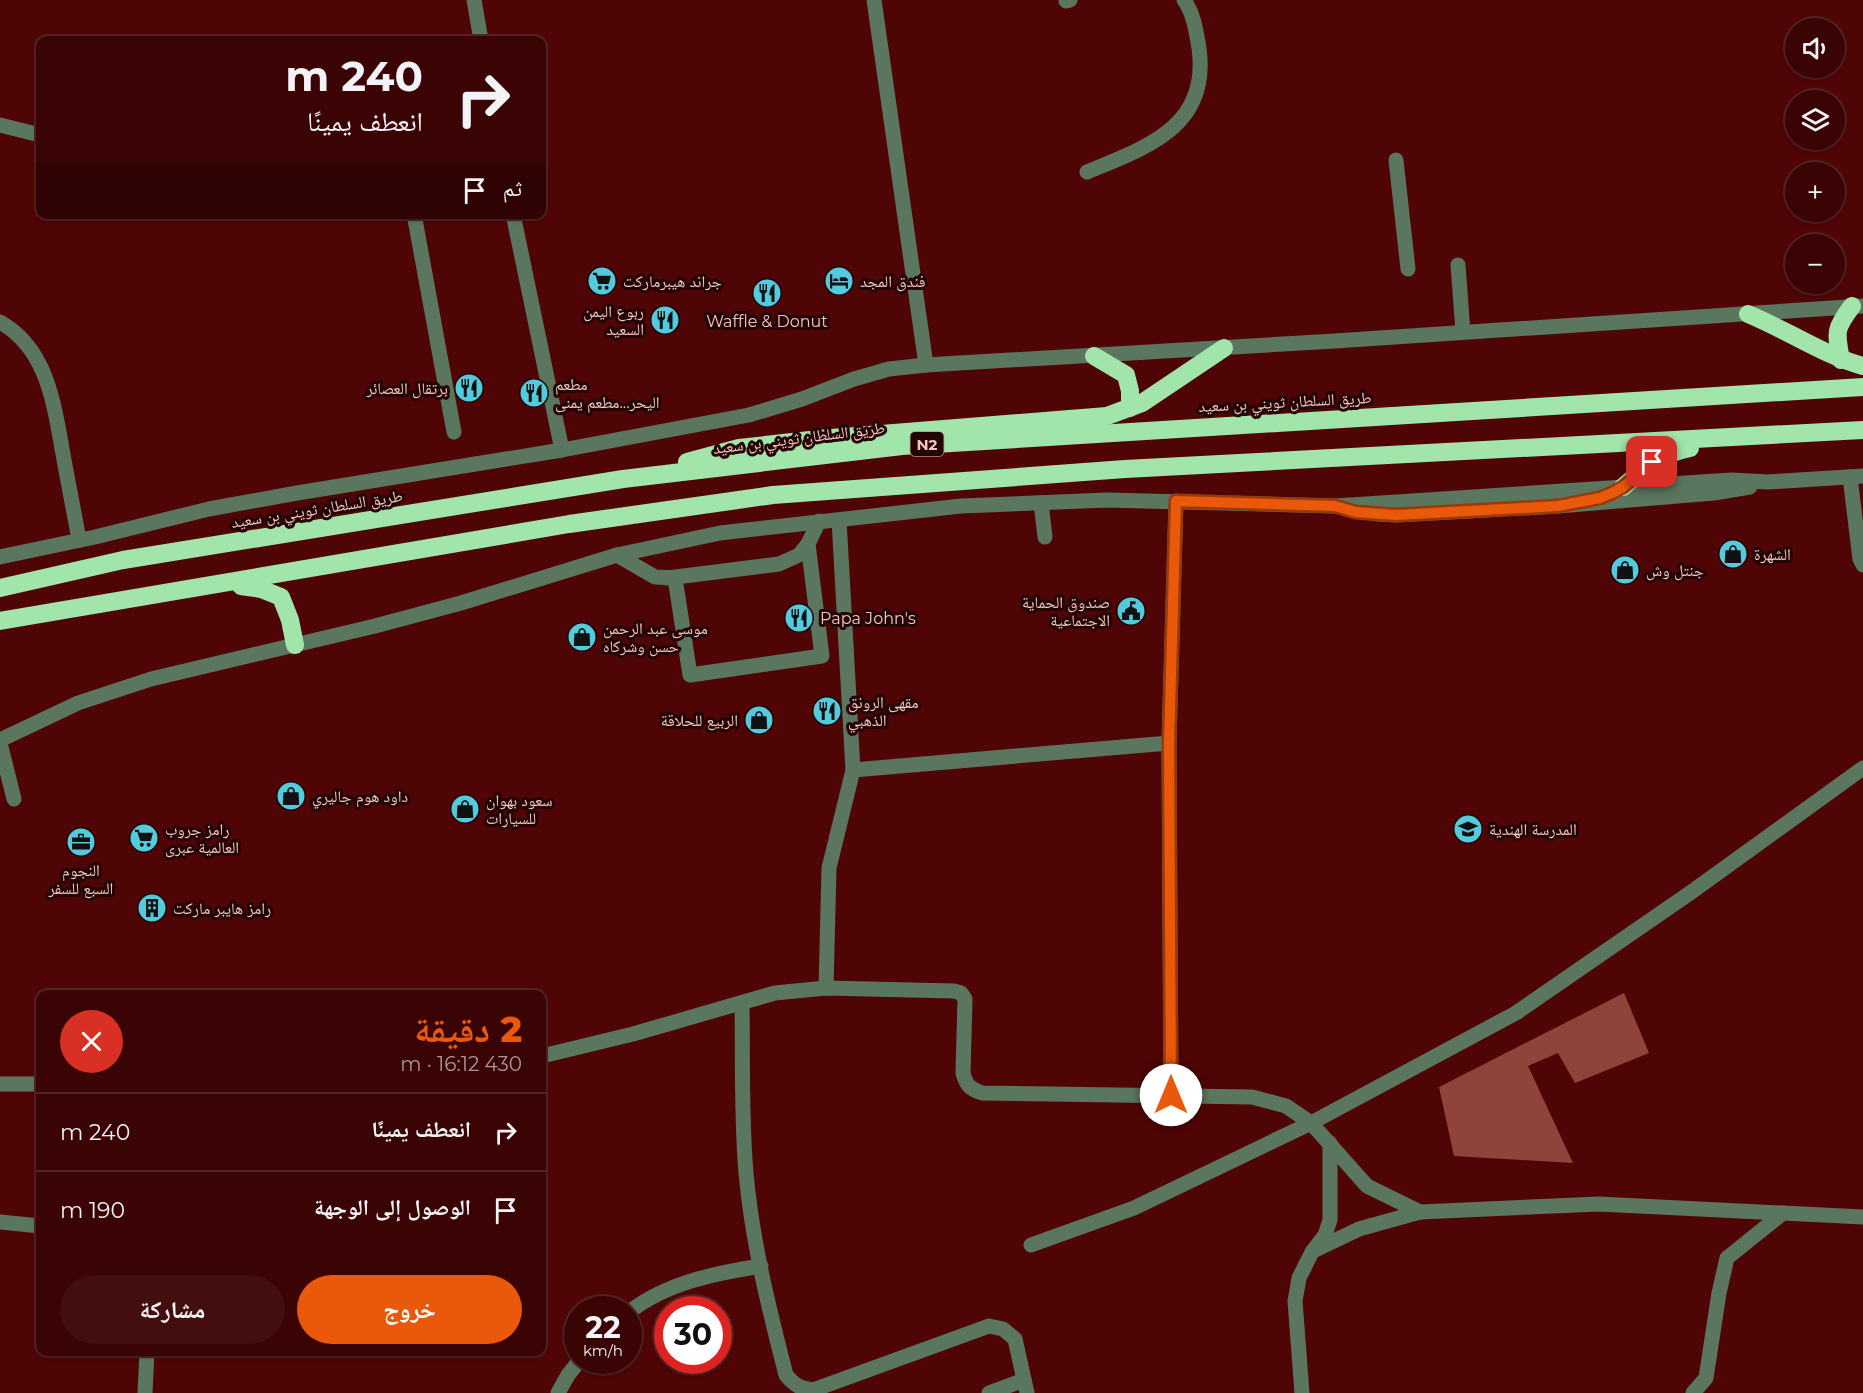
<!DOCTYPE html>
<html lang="ar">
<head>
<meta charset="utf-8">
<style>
	body { margin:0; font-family:Montserrat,"Noto Naskh Arabic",sans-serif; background:#420e0e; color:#f1f3f6; direction:rtl; height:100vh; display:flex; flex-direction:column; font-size:22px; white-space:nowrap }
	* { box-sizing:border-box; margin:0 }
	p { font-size:20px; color:#ac989a }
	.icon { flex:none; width:33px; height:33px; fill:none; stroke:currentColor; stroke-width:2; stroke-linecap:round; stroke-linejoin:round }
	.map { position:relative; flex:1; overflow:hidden; direction:ltr }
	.sheet { position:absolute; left:36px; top:990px; width:510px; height:366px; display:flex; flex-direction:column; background:#3b0404; border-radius:12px; box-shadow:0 2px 4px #0004,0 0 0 2px #542526; direction:rtl }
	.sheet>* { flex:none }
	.banner { position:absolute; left:36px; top:36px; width:510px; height:183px; border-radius:12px; box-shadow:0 2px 4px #0004,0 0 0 2px #542526; direction:rtl; background:#3b0404; color:#f1f3f6; overflow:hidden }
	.buttons { position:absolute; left:1785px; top:18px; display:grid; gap:12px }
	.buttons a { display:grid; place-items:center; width:60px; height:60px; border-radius:50%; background:#3b0404; box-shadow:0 2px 4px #0004,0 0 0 2px #542526; font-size:30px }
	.speed { position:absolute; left:564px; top:1296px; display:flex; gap:12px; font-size:30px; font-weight:700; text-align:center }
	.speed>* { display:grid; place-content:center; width:78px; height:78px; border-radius:50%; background:#3b0404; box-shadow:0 2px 4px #0004,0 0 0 2px #542526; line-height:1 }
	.speed small { font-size:15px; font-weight:400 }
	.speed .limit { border:9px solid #d22; background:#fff; color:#111 }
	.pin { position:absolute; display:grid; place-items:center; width:51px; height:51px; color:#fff; margin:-26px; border-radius:12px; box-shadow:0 3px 9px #0006 }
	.me { position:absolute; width:66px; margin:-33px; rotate:0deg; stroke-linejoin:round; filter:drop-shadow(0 0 4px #0008) }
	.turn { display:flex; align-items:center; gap:21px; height:126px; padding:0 24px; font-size:27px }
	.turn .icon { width:78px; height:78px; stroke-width:2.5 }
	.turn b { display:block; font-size:42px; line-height:51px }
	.then { display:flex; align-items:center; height:57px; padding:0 24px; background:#0003; gap:12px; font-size:22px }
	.round { display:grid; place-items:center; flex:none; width:63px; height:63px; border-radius:32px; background:#420e0e }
	.headline { display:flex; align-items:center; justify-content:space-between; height:102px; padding:0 24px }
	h1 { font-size:36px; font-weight:800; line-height:45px; color:#ea580c }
	.cta { display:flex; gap:12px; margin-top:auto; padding:12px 24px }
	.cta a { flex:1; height:69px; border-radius:36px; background:#ea580c; color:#fff; font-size:24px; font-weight:800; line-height:69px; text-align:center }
	.cta a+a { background:#420e0e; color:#f1f3f6 }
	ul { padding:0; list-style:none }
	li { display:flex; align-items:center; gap:18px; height:78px; padding:0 24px; border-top:2px solid #542526 }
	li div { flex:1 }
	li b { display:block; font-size:22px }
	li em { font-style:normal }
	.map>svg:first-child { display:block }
</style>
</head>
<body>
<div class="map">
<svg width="1863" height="1393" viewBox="0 0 1863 1393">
	<rect width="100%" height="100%" fill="#4f0505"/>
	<!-- forest -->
	<polygon fill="#90433b" points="1624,993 1649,1053 1575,1083 1558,1053 1528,1066 1573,1163 1454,1156 1439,1087"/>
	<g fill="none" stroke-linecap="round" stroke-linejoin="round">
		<!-- minor -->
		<g stroke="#5b765f" stroke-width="15">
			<polyline points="474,0 481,40"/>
			<polyline points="874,0 926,365"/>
			<polyline points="1066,1 1070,0"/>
			<polyline points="0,125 40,135"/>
			<polyline points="1396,160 1408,269"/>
			<path d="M 1087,172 C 1147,147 1210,127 1199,48 C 1196,31 1194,14 1184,0"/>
			<polyline points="414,214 454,432"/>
			<polyline points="513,214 562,450"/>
			<polyline points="1458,265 1463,332"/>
			<path d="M 0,322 C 48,349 54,405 63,454 C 68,483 74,511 79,540"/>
			<polyline points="1850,477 1860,559 1863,565"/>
			<polyline points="1041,503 1045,537"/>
			<polyline points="1350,510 1378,514 1396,515 1558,506 1714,493 1750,487"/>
			<polyline points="617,555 655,577 675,578 690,675 822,656 808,544 819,521"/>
			<polyline points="0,557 95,537 209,509 297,493 562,450 749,415 802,399 854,379 889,369 926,365 1335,341 1863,306"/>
			<polyline points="668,578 779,564 799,555 808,544"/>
			<polyline points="0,740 78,703 151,679 375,626 461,603 617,555 720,533 961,506 1107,500 1335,506 1732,480 1768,482 1863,476"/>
			<polyline points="0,743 14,799"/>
			<polyline points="853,770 1169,743"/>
			<polyline points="826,988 829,868 853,770 839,520"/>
			<path d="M 742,1003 C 743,1059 741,1116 746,1173 C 752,1241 769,1309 786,1375 C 794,1385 801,1389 813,1390 L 989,1326 L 1003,1329 L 1015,1339 L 1027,1393"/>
			<path d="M 542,1056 L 633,1034 L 775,993 L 826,988 L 954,991 L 961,993 L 965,999 L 963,1073 C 966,1085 970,1089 982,1093 L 1252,1097 L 1286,1106 L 1311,1123 L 1367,1186 L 1420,1212 L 1599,1204 L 1863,1217"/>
			<polyline points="0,1084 40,1084"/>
			<polyline points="1171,1095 1169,743 1176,501"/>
			<polyline points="0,1222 40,1226"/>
			<polyline points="1031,1245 1134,1208 1311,1123 1516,1013 1690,893 1863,768"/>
			<polyline points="1313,1251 1359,1229 1420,1212"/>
			<path d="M 628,1313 C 665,1283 716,1273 761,1266"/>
			<polyline points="145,1393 147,1352"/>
			<polyline points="558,1393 568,1375 580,1360"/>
			<polyline points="989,1393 1024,1380"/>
			<polyline points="1302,1393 1295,1301 1299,1278 1312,1252 1325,1235 1330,1220 1330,1143"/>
			<polyline points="1693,1393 1706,1378 1719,1293 1727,1258 1783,1213"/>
		</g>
		<!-- highway -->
		<g stroke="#a1e5ab" stroke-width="18">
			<path d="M 1748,314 C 1787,330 1823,355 1863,366"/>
			<polyline points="1094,356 1126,375 1130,391 1130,408"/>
			<path d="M 1841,360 C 1836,332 1834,330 1852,306"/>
			<polyline points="687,462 739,448 819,439 1107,416 1142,403 1224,348"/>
			<path d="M 1623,487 C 1644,468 1661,454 1690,448"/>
			<polyline points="241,586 261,589 281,597 290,620 295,645"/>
			<polyline points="0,588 123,560 623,479 902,446 1863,387"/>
			<polyline points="0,621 569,524 773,495 1125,469 1863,430"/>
		</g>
	</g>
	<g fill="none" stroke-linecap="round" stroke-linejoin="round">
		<!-- route casing -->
		<g stroke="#983908" stroke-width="15">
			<polyline id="route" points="1171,1095 1169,743 1176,501 1335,506 1356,512 1396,515 1558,506 1600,498 1612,493 1623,487 1652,462"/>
		</g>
		<!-- route -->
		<use href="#route" stroke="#ea580c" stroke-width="10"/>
	</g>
	<!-- icons -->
	<defs>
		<g id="supermarket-disc" transform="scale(1.5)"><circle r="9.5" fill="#53cbdc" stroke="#220504"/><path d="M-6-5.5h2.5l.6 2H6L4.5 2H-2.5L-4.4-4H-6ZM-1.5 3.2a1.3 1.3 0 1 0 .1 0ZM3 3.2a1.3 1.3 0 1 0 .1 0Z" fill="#111"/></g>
		<g id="hotel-disc" transform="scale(1.5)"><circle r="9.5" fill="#53cbdc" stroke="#220504"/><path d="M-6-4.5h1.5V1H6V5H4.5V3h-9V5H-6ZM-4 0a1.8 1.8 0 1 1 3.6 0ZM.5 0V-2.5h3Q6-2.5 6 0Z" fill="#111"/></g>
		<g id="restaurant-disc" transform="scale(1.5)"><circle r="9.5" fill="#53cbdc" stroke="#220504"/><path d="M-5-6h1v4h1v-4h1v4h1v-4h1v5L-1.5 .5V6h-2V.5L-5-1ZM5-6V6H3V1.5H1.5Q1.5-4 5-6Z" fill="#111"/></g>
		<g id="shop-disc" transform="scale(1.5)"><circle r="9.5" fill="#53cbdc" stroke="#220504"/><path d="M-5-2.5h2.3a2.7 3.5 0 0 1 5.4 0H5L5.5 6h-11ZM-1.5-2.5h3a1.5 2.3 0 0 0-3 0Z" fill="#111"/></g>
		<g id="civic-disc" transform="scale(1.5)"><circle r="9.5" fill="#53cbdc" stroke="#220504"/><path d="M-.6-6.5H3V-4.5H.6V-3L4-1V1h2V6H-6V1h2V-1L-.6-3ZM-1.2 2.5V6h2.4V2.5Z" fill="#111"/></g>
		<g id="school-disc" transform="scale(1.5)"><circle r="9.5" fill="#53cbdc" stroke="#220504"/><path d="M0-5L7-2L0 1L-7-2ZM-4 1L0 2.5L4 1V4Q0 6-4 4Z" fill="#111"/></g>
		<g id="office-disc" transform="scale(1.5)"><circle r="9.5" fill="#53cbdc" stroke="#220504"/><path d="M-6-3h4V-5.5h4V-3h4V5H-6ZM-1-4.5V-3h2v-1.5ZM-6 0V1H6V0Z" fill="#111"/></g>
		<g id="building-disc" transform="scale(1.5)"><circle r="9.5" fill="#53cbdc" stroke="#220504"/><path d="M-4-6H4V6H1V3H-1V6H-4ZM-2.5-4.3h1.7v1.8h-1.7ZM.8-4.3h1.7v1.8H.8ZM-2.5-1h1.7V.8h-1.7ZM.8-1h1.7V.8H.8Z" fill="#111"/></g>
	</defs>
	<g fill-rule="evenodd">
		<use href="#supermarket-disc" x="602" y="281"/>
		<use href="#hotel-disc" x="839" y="281"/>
		<use href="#restaurant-disc" x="767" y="293"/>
		<use href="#restaurant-disc" x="665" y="320"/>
		<use href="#restaurant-disc" x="469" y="388"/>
		<use href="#restaurant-disc" x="534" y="393"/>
		<use href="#shop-disc" x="1733" y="554"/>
		<use href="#shop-disc" x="1625" y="570"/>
		<use href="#civic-disc" x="1131" y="611"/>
		<use href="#restaurant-disc" x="799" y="618"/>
		<use href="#shop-disc" x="582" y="637"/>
		<use href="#restaurant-disc" x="827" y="711"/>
		<use href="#shop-disc" x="759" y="720"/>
		<use href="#shop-disc" x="291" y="796"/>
		<use href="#shop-disc" x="465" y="809"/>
		<use href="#school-disc" x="1468" y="829"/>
		<use href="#supermarket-disc" x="144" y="838"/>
		<use href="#office-disc" x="81" y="842"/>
		<use href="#building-disc" x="152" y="908"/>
	</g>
	<g text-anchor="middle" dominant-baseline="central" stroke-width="6" stroke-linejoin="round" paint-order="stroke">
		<!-- shield labels -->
		<rect fill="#220504" stroke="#b48d88" stroke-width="1.5" x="910.5" y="432" width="33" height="24" rx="4.5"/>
		<g font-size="15" font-weight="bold" fill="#f3c7c0">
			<text x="927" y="444">N2</text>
		</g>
		<!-- poi labels -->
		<g font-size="16" fill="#f3c7c0" stroke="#220504" text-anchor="start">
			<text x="623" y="281">جراند ه‍يبرماركت</text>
			<text x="860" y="281">فندق المجد</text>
			<text x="644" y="311" text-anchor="end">ربوع اليمن<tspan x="644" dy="18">السعيد</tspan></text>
			<text x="767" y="321" text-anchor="middle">Waffle &amp; Donut</text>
			<text x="555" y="384">مطعم<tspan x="555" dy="18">اليحر...مطعم يمنى</tspan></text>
			<text x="448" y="388" text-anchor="end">برتقال العصاىٔر</text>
			<text x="1754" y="554">الشهرة</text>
			<text x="1646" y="570">جنتل وش</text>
			<text x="1110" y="602" text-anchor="end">صندوق الحماية<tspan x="1110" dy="18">الاجتماعية</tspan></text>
			<text x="820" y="618">Papa John's</text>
			<text x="603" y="628">موسى عبد الرحمن<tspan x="603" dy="18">حسن وشركاه</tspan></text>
			<text x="848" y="702">مقهى الرونق<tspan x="848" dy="18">الذهبي</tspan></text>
			<text x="738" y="720" text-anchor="end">الربيع للحلاقة</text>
			<text x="312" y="796">داود هوم جاليري</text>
			<text x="486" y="800">سعود بهوان<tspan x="486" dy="18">للسيارات</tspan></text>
			<text x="165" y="829">رامز جروب<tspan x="165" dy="18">العالمية عبرى</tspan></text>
			<text x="1489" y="829">المدرسة الهندية</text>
			<text x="81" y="870" text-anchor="middle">النجوم<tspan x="81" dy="18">السبع للسفر</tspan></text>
			<text x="173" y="908">رامز هايبر ماركت</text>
		</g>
		<!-- street labels -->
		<g font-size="16" fill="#f3c7c0" stroke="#220504">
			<text transform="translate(1285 402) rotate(-3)">طريق السلطان ثويني بن سعيد</text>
			<text transform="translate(799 438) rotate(-7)">طريق السلطان ثويني بن سعيد</text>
			<text transform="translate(317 509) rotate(-9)">طريق السلطان ثويني بن سعيد</text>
		</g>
	</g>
</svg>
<div class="buttons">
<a><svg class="icon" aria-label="sound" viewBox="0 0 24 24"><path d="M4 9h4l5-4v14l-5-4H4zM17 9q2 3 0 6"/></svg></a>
<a><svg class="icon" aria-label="layers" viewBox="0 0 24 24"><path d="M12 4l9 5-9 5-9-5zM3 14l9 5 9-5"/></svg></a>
<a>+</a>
<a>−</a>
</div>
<div class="speed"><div>22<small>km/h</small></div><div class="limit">30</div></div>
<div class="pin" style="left:1652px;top:462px;background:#d93025"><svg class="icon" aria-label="arrive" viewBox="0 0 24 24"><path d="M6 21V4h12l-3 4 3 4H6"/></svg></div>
<svg class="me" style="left:1171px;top:1095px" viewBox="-20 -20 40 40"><circle r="19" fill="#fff"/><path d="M0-13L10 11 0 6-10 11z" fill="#ea580c"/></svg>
<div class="banner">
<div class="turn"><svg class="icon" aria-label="right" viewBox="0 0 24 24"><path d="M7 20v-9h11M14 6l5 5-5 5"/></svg><div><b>240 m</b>انعطف يمينًا</div></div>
<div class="then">ثم<svg class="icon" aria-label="arrive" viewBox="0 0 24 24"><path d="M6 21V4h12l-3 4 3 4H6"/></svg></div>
</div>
<section class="sheet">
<div class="headline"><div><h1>2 دقيقة</h1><p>430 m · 16:12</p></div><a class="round" style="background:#d93025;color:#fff"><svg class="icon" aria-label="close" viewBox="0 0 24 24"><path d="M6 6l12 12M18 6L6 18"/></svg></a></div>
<ul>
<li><svg class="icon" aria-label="right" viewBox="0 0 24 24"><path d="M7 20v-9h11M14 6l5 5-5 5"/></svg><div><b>انعطف يمينًا</b></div><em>240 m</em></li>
<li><svg class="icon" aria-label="arrive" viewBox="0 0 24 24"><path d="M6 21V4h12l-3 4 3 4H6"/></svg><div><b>الوصول إلى الوجهة</b></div><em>190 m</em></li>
</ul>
<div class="cta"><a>خروج</a><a>مشاركة</a></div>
</section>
</div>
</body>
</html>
